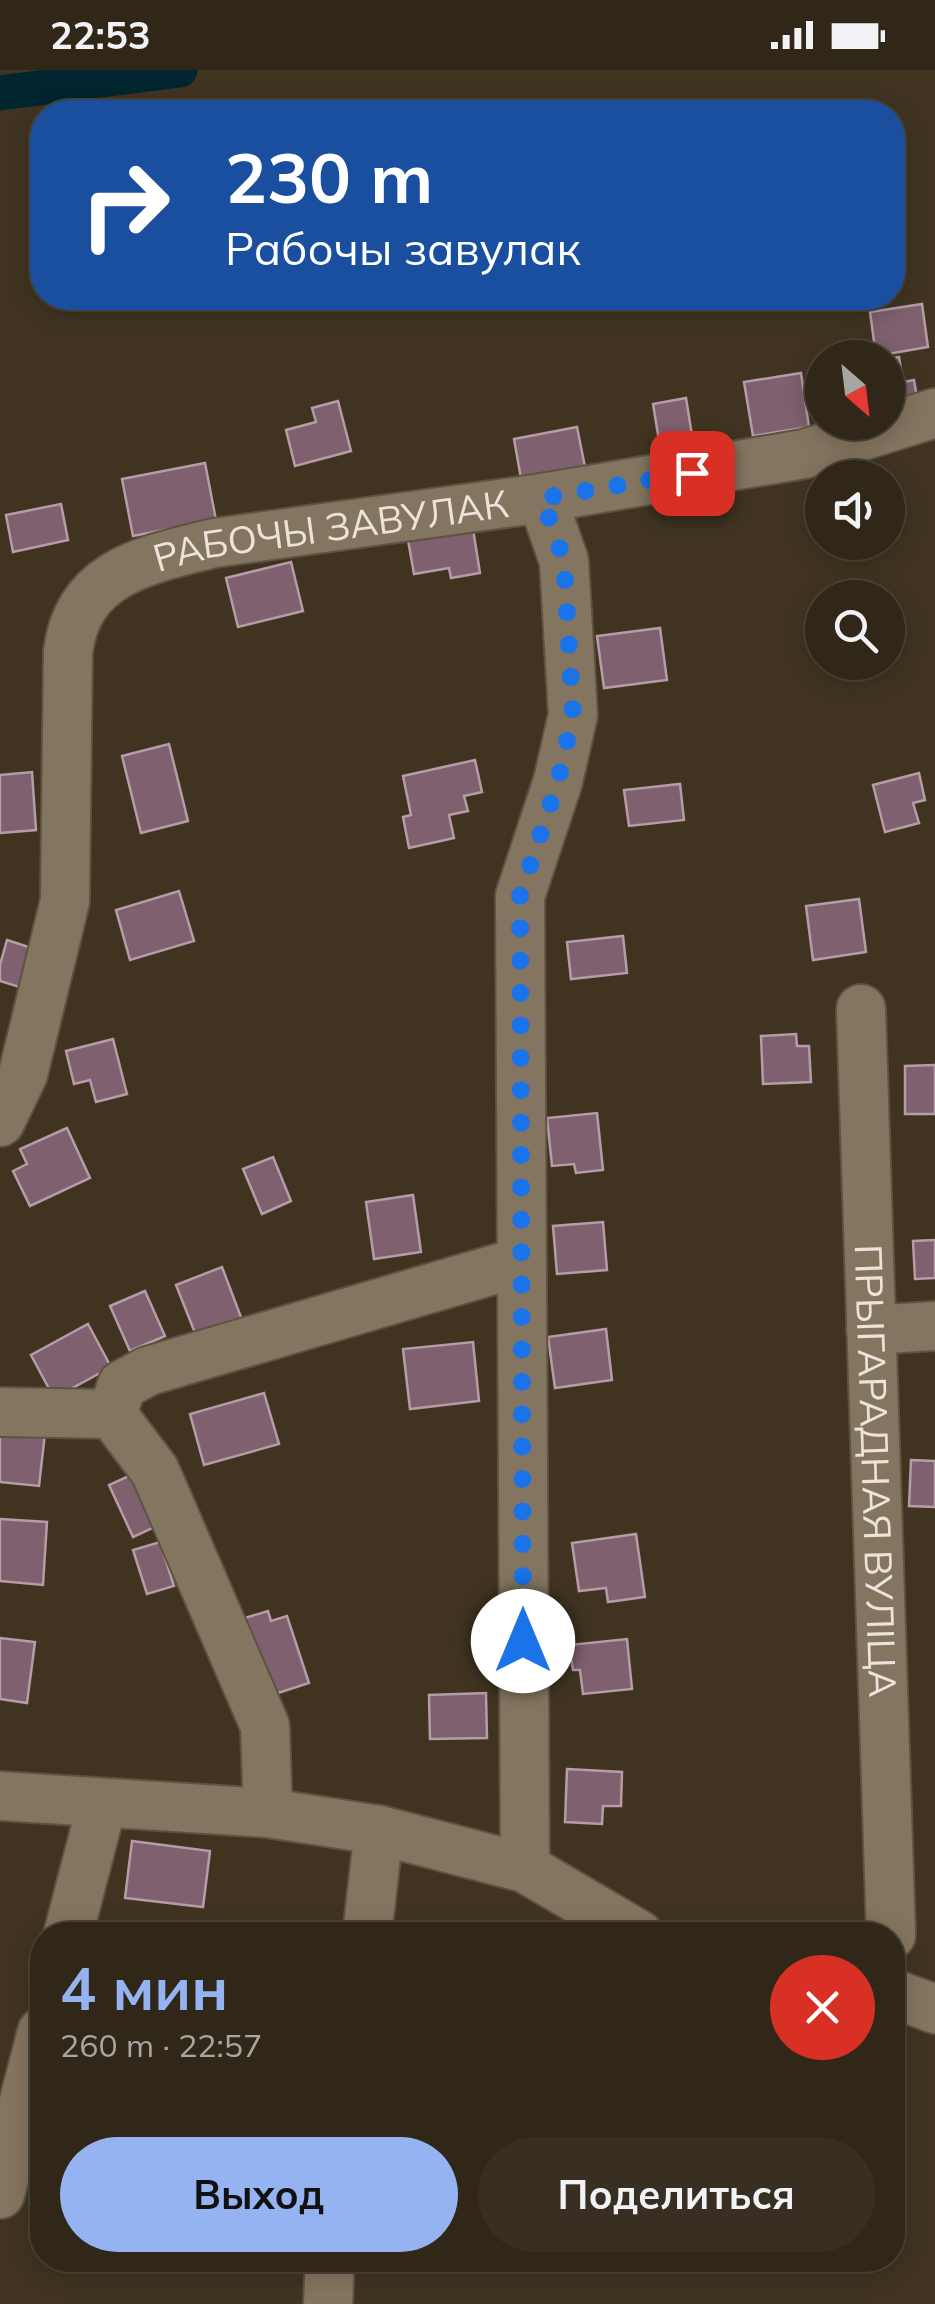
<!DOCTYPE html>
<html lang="ru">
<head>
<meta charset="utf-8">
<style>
	body { margin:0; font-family:Mulish,sans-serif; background:#382f22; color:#f1f3f6; height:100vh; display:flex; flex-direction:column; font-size:38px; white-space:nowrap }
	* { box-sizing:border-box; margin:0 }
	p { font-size:32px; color:#a8a5a2 }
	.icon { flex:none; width:55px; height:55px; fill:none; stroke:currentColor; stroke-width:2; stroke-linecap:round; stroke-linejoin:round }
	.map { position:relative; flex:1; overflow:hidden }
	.panel { position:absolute; left:30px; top:1852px; width:875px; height:350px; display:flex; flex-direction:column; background:#302719; border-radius:40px; box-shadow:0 5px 25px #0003,0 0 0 2px #4b4438 }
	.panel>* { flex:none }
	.banner { position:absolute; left:30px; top:30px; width:875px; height:210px; border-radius:40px; box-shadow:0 5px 25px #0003,0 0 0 2px #4b4438; background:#1a4fa0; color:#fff; overflow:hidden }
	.needle { width:65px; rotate:152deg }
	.buttons { position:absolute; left:805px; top:270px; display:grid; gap:20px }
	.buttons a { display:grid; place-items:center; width:100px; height:100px; border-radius:50%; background:#302719; box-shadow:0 5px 25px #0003,0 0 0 2px #4b4438; font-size:50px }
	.pin { position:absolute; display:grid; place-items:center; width:85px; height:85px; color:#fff; margin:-42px; border-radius:20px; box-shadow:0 5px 15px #0006 }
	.me { position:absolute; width:110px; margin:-55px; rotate:0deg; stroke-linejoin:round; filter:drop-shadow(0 0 8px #0008) }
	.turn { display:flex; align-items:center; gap:35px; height:210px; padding:0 30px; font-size:45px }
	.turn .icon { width:130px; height:130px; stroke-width:2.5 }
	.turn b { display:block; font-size:70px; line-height:85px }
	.round { display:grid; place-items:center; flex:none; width:105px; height:105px; border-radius:52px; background:#382f22 }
	.headline { display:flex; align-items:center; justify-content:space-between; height:170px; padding:0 30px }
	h1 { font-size:60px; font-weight:700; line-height:75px; color:#95b2f1 }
	.button { display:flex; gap:20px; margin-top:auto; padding:20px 30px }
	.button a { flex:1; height:115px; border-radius:60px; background:#95b2f1; color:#111; font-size:40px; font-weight:700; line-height:115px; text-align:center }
	.button a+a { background:#382f22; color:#f1f3f6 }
	.status { display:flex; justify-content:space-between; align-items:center; height:70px; padding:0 50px; background:#302719; direction:ltr }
	.status svg { height:28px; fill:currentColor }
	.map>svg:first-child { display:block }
</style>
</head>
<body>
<div class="status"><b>22:53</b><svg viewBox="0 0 49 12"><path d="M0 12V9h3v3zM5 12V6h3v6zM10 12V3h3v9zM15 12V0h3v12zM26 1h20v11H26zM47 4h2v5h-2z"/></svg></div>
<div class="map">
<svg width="935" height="2234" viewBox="0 0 935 2234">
	<rect width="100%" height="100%" fill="#403421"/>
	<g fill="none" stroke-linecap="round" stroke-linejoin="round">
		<!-- canal -->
		<polyline stroke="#012630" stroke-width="35" points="0,23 180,0"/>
	</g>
	<!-- building -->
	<g fill="#7e606e" stroke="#b69ba8" stroke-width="2.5">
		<polygon points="922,234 928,277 876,286 870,242"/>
		<polygon points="899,287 903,312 914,310 919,339 888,345 888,289"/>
		<polygon points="801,303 809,357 753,366 744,312"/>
		<polygon points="686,328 695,384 662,389 653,334"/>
		<polygon points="338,331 351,381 295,396 286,360 316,352 312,338"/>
		<polygon points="577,357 586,402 522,414 514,369"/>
		<polygon points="864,390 867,408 822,408 822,417 819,400"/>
		<polygon points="205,393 216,450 133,466 122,409"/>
		<polygon points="61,434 68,470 13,482 6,445"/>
		<polygon points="473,459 480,503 451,508 449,498 414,504 408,470"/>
		<polygon points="842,472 878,472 880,481 846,489"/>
		<polygon points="291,492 303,541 238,557 226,508"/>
		<polygon points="660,558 667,610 604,618 597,566"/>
		<polygon points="169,674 188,751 141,763 122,686"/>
		<polygon points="475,690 482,722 464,726 468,741 449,745 454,768 409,778 403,747 411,745 403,706"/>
		<polygon points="32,702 36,760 0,763 0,705"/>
		<polygon points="919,703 925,730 913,733 919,753 885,762 873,715"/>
		<polygon points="680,714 684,750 629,756 624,720"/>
		<polygon points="179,821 194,871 130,890 116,840"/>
		<polygon points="859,829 866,882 813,890 806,836"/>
		<polygon points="623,866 627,903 571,909 567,872"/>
		<polygon points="7,870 38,880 26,919 0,911 0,895"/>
		<polygon points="796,964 797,976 809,976 811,1012 763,1014 761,966"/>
		<polygon points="113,969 127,1024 96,1032 90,1010 74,1014 66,981"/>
		<polygon points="935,995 935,1044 905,1044 905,996"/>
		<polygon points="597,1043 603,1100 576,1103 574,1094 552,1096 547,1048"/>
		<polygon points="67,1058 90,1108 30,1136 13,1101 27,1094 20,1079"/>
		<polygon points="273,1087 291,1131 262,1144 243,1099"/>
		<polygon points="413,1125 421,1182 374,1189 366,1132"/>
		<polygon points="603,1152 607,1200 557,1204 553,1156"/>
		<polygon points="935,1170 935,1208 915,1209 913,1171"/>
		<polygon points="222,1197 244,1255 199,1273 176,1215"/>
		<polygon points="145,1221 165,1266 130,1281 110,1236"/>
		<polygon points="88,1254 111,1297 54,1328 31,1285"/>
		<polygon points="606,1259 612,1310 555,1318 548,1267"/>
		<polygon points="473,1272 479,1331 410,1339 403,1279"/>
		<polygon points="264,1323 279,1374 204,1395 190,1344"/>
		<polygon points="0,1358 45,1363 39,1416 0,1412"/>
		<polygon points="911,1390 935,1391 935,1437 909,1436"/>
		<polygon points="131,1405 155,1457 133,1467 109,1415"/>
		<polygon points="0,1449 47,1452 43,1515 0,1511"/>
		<polygon points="636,1464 645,1527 608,1532 606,1518 579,1521 572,1473"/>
		<polygon points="160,1472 174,1516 147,1524 133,1480"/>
		<polygon points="268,1541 271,1551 287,1546 309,1613 263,1628 238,1550"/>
		<polygon points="0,1568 35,1572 27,1633 0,1629"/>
		<polygon points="627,1569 632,1619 583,1624 580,1600 573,1600 569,1575"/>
		<polygon points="486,1623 487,1668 430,1669 429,1625"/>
		<polygon points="567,1699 622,1702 621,1736 603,1736 602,1754 565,1752"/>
		<polygon points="132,1771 210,1781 203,1837 125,1828"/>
		<polygon points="512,1855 559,1863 559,1865 510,1865"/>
	</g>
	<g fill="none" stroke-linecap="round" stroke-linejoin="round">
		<!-- minor casing -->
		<g stroke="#5e5342" stroke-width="52">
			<g id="minor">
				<path id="s1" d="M 861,939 L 891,1865"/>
				<path id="s2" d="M 0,1052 L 23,1004 L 65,831 L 68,582 C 78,501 147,490 214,473 L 542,428 L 804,384 L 935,343"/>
				<polyline points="871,1260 935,1256"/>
				<polyline points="0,1342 112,1344 155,1401 265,1656 268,1743"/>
				<polyline points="112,1344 122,1315 148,1301 520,1192"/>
				<polyline points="0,1726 268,1743 379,1760 525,1798 639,1865"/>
				<polyline points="525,1798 520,826 558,711 573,645 564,491 542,428"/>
				<polyline points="68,1865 102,1734"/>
				<polyline points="367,1865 379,1760"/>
				<polyline points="892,1923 935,1939"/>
				<polyline points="0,2124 42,1962"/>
				<polyline points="328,2234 330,2190"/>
			</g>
		</g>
		<!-- minor -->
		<use href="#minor" stroke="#847560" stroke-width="48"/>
	</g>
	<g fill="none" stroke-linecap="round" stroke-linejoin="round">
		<!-- route -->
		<polyline stroke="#1a73e8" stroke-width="18" stroke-dasharray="0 32.4" points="523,1571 520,826 558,711 573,645 564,491 542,428 692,403"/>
	</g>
	<g text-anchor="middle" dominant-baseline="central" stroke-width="9" stroke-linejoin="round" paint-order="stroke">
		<!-- street labels -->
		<g font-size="38" fill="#ece4d8" stroke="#221d14">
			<text stroke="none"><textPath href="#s2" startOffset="795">РАБОЧЫ ЗАВУЛАК</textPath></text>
			<text stroke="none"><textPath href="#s1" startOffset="462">ПРЫГАРАДНАЯ ВУЛІЦА</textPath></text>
		</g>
	</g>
</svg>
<div class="buttons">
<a><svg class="needle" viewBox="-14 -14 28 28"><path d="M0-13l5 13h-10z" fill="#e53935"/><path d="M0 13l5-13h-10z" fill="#a8a5a2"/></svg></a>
<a><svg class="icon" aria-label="sound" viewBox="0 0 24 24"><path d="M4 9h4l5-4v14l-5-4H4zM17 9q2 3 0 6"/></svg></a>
<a><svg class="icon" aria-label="search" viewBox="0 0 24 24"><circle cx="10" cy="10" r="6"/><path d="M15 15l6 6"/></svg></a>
</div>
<div class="pin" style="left:692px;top:403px;background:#d93025"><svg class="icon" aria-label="arrive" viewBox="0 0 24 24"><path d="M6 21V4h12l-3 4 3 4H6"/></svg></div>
<svg class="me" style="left:523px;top:1571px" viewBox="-20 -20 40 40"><circle r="19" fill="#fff"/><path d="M0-13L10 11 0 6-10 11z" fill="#1a73e8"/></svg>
<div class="banner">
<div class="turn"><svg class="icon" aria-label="right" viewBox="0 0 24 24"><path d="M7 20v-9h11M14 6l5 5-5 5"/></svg><div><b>230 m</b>Рабочы завулак</div></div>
</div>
<section class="panel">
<div class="headline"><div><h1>4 мин</h1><p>260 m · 22:57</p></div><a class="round" style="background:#d93025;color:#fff"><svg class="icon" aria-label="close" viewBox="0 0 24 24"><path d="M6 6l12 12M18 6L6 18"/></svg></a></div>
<div class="button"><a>Выход</a><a>Поделиться</a></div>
</section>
</div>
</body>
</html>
